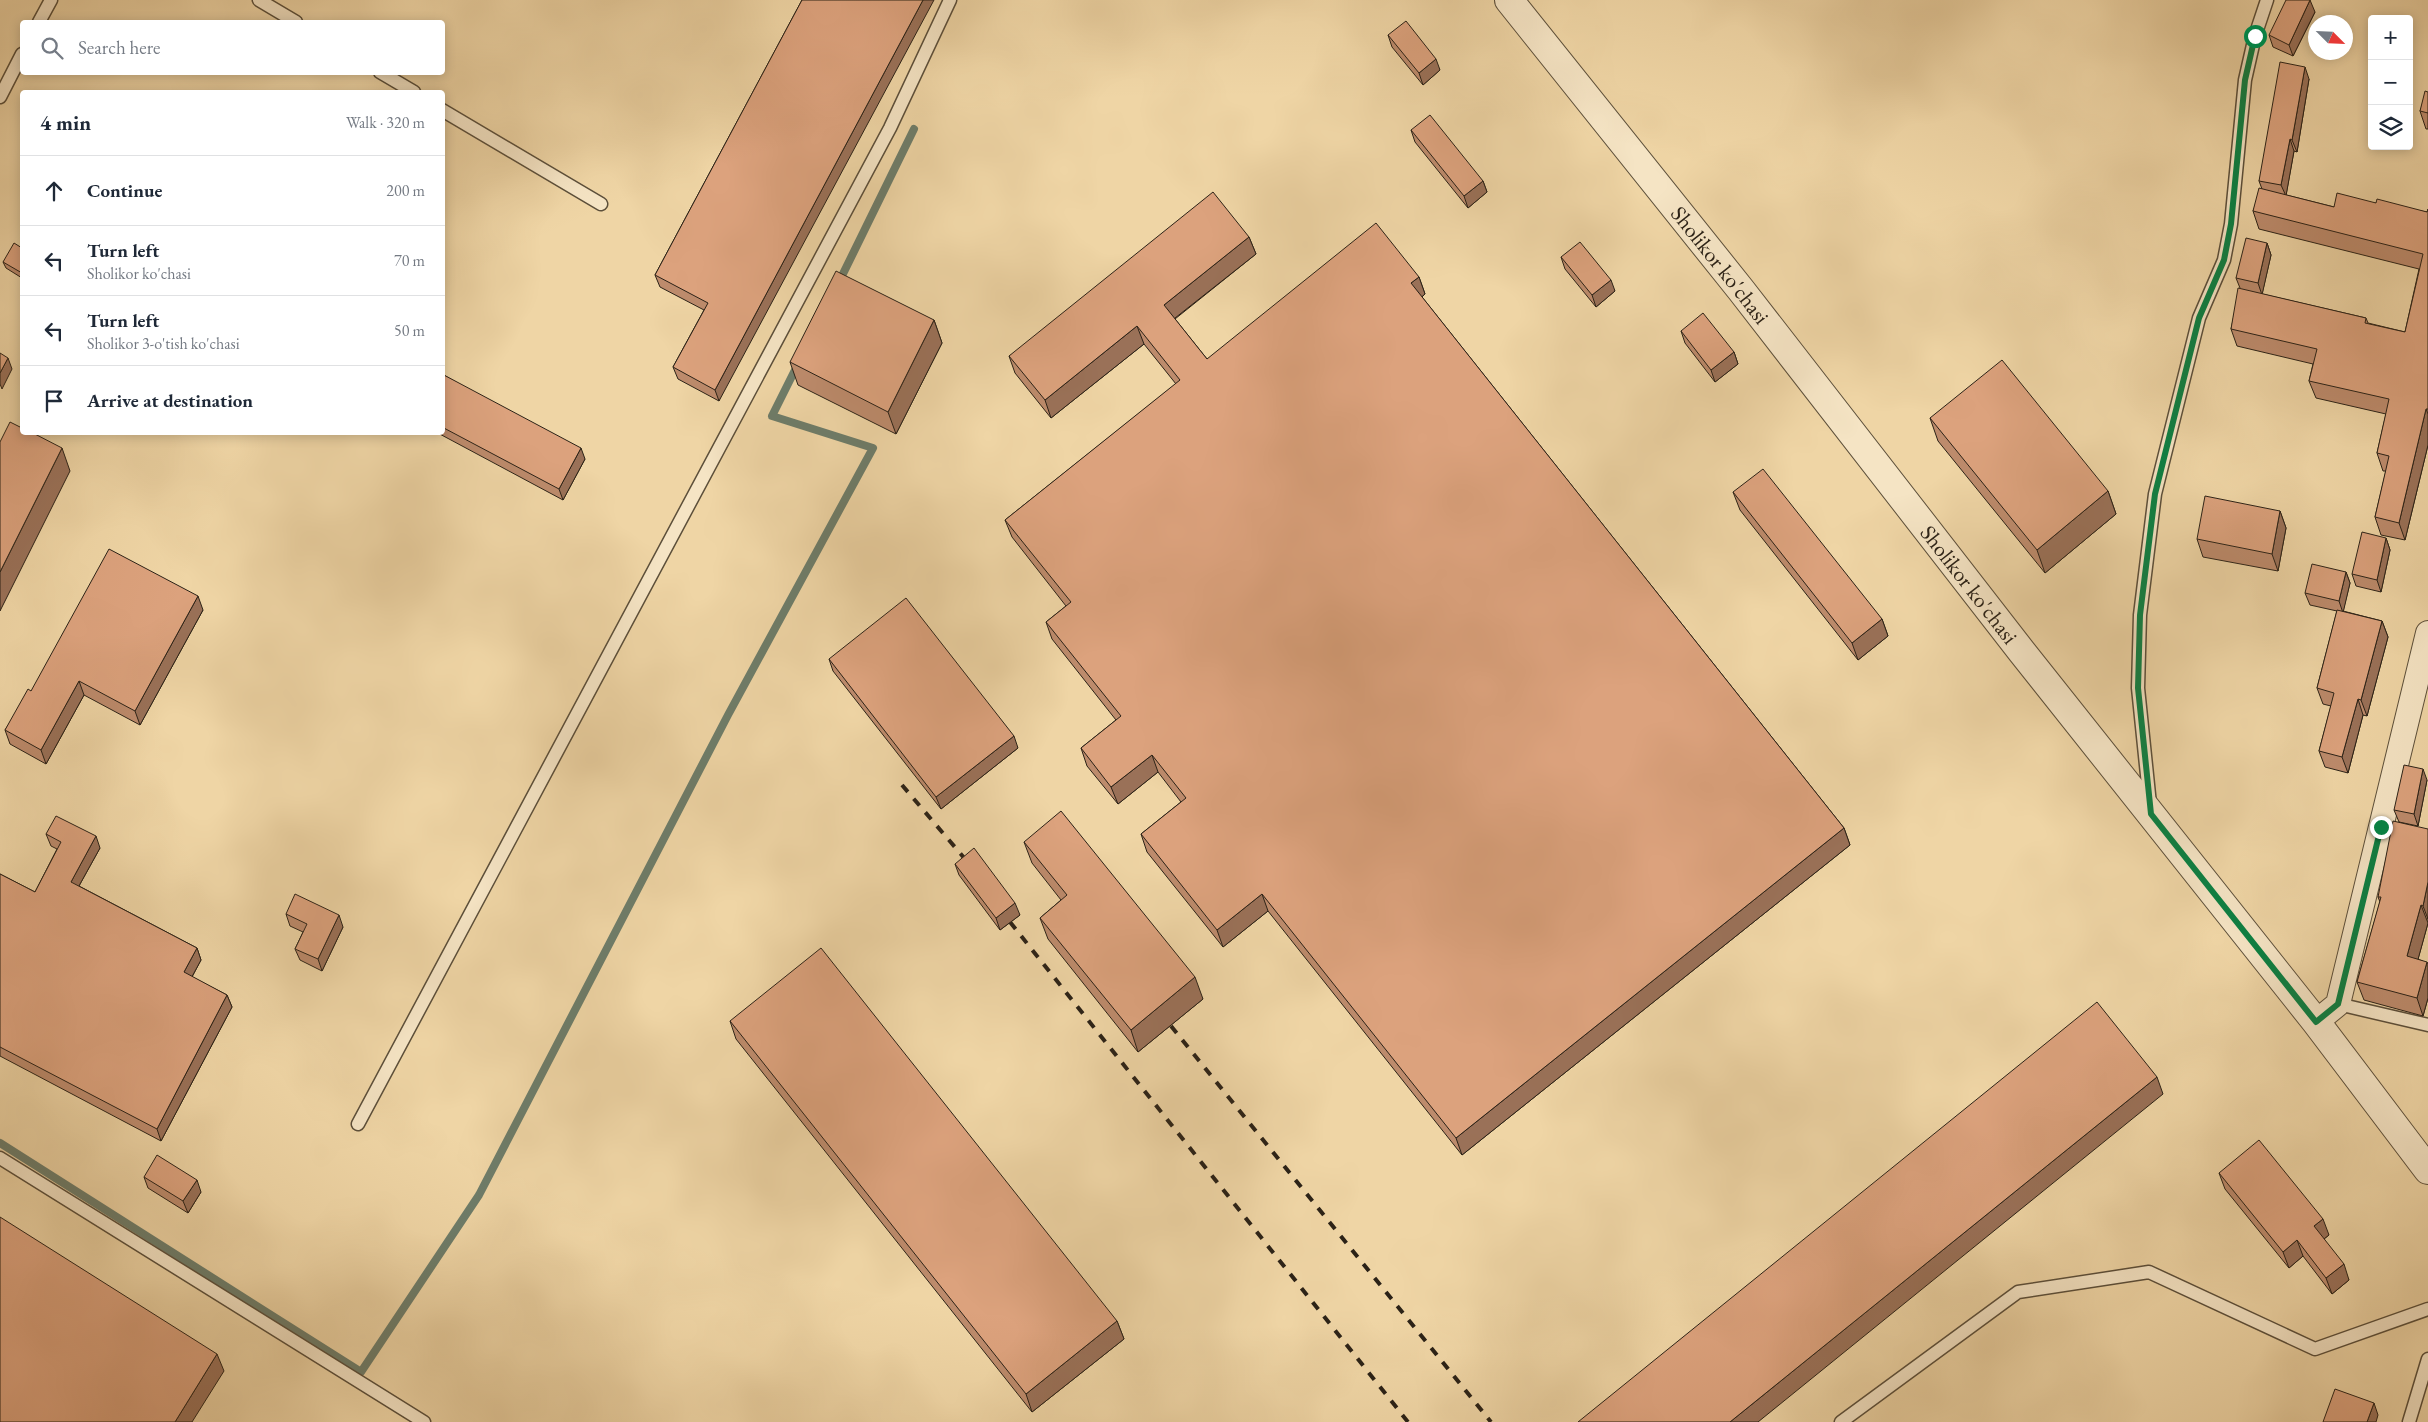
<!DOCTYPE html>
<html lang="en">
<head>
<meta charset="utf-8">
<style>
	body { margin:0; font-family:"EB Garamond",serif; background:#f2f2f3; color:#1f2937 }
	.controls { position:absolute; right:15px; top:15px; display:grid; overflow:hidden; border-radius:5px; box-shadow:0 2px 12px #0003 }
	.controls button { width:45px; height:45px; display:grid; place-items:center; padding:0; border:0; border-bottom:1px solid #e0e1e3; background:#fff; color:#1f2937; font:25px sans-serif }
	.compass { position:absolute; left:2308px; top:15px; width:45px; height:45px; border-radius:50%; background:#fff; box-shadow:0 2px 12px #0003; rotate:114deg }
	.stop { position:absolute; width:15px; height:15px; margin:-11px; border:4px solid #0b8043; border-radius:50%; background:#fff }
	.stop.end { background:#0b8043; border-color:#fff; box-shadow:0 1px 5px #0008 }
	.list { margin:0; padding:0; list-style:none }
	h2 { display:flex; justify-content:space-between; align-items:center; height:65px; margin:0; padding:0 20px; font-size:21px }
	h2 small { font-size:16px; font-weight:400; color:#747a83 }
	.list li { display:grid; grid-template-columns:32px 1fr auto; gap:15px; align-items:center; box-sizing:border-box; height:70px; padding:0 20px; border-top:1px solid #e0e1e3 }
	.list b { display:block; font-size:19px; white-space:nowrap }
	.list p { margin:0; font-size:16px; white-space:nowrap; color:#747a83 }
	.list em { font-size:16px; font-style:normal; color:#747a83 }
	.icon { flex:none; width:28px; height:28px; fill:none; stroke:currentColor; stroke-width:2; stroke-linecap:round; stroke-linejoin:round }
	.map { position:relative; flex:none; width:2428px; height:1422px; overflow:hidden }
	.search { position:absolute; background:#fff; box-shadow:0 2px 12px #0003; left:20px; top:20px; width:425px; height:55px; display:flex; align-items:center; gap:12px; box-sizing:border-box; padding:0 18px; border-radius:5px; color:#747a83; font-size:19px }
	.panel { position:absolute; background:#fff; box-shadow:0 2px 12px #0003; left:20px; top:90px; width:425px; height:345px; border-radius:5px }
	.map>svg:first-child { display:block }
</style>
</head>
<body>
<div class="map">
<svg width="2428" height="1422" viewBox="0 0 2428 1422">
	<rect width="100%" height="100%" fill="#efd5a5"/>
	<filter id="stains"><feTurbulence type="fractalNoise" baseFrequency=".004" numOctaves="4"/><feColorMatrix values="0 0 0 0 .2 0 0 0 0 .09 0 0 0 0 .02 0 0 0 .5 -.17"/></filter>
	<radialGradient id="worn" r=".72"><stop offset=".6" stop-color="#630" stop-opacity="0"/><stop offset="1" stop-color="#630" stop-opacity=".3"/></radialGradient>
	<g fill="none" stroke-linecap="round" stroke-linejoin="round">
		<g stroke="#6e7d6a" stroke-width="8">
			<polyline points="839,282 914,129"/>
			<polyline points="0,1143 361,1372 479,1195 728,715 873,448 772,416 798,364"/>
		</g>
		<g stroke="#5c4f3a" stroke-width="15">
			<g id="service">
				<polyline points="259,0 296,22"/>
				<polyline points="39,22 51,0"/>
				<polyline points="380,72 414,92"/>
				<polyline points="0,97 22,54"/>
				<polyline points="442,110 601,204"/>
				<polyline points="2150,804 2138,688 2140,615 2155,494 2199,318 2224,260 2231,224 2245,80 2255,36 2267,0"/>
				<polyline points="2338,1004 2428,1025"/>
				<polyline points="358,1124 890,128 950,0"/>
				<polyline points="0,1158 424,1422"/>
				<polyline points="1841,1422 2018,1292 2149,1272 2315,1349 2428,1309"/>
				<polyline points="2409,1422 2428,1359"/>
			</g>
		</g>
		<g stroke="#5c4f3a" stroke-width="26">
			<polyline id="minor" points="2316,1022 2338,1004 2428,633"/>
		</g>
		<g stroke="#5c4f3a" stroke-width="30">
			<g id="tertiary">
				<path id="s1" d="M1509,0L1741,290L2022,652L2316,1022L2428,1170"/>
			</g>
		</g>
		<use href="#service" stroke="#f5e4c4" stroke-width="12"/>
		<use href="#minor" stroke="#f5e4c4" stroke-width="24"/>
		<use href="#tertiary" stroke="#f5e4c4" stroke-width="28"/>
		<g stroke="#2b2217" stroke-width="4" stroke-dasharray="9 9" stroke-linecap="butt">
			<polyline points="902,785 971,866"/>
			<polyline points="1010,922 1408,1422"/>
			<polyline points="1171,1026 1491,1422"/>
		</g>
	</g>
	<g fill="#bd8b6c" stroke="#2b2217">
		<polygon points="802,0 719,401 678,379 673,367 704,310 660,287 655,275"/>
		<polygon points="2315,12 2293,56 2273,47 2269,35"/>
		<polygon points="1388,35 1440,70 1423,85 1392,47"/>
		<polygon points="2309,79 2297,152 2294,151 2286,195 2334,207 2376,203 2427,212 2428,209 2428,445 2405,540 2381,535 2375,517 2386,471 2383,471 2377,453 2386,414 2316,398 2309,381 2313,364 2237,346 2231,329 2240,288 2236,278 2267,243 2271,255 2262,294 2366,318 2368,323 2405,332 2419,269 2259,229 2253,211 2262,189 2259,181"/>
		<polygon points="2428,92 2428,129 2426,129 2420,111"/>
		<polygon points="1411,130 1483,181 1487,192 1468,208 1415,142"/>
		<polygon points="1249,237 1256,254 1175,319 1207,359 1419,277 1425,294 1422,297 1844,828 1850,845 1462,1155 1268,911 1223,947 1147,852 1141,834 1181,802 1158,772 1118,804 1087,766 1081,748 1116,720 1052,639 1046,622 1066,606 1012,537 1005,520 1176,384 1144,344 1051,418 1015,373 1009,356"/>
		<polygon points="22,248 22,278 6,268 3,262"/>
		<polygon points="1561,257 1615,291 1596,307 1565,269"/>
		<polygon points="934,320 942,343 896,434 798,385 790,362"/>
		<polygon points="1681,331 1734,352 1738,364 1715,382 1685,343"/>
		<polygon points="442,374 585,459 563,500 436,432 442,432"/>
		<polygon points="1930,418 2108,491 2116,514 2045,573 1938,441"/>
		<polygon points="1733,492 1882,619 1888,636 1858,660 1740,510"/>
		<polygon points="2280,511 2286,528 2278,571 2203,557 2197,539"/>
		<polygon points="2386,538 2390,550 2381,592 2356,586 2352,574"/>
		<polygon points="2346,572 2350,583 2343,611 2382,621 2388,637 2367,716 2363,715 2348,773 2325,767 2319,751 2331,706 2323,704 2317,688 2337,611 2310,605 2305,593"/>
		<polygon points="203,610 140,725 84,695 46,764 10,744 5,730 31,691"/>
		<polygon points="829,659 1018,748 941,809 833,671"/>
		<polygon points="2427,780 2418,826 2399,822 2394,810"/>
		<polygon points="2428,829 2428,923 2418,959 2428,964 2428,998 2423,1016 2364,1000 2357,982 2380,902 2378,897"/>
		<polygon points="46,834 100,848 79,886 197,948 201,960 192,977 227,995 232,1007 161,1141 0,1056 0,874 35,892 57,849 51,846"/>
		<polygon points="1024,842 1203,999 1138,1052 1048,939 1040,918 1061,900 1032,863"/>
		<polygon points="955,864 1020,915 1000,930 959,875"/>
		<polygon points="286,914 343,927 322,971 300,960 295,949 303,932 290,926"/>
		<polygon points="730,1021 1117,1321 1124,1339 1032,1412 736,1039"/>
		<polygon points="2219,1173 2329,1235 2324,1239 2349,1280 2332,1294 2303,1256 2289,1268 2225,1189"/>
		<polygon points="144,1177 201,1192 188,1213 148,1188"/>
	</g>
	<g fill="#9a7158" stroke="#2b2217">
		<polygon points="923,0 934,0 719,401 715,390"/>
		<polygon points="2310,0 2315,12 2293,56 2289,45"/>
		<polygon points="1436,59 1440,70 1423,85 1419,73"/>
		<polygon points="2305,67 2309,79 2297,152 2292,140"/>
		<polygon points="2290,139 2294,151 2286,196 2281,185"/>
		<polygon points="1483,181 1487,192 1468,208 1464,196"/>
		<polygon points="1249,237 1256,254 1170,322 1164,305"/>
		<polygon points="2267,243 2271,255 2262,295 2258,283"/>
		<polygon points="1419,277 1425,294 1417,301 1411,283"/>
		<polygon points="1611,280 1615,291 1596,307 1592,295"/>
		<polygon points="934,320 942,343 896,434 888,412"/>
		<polygon points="1137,326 1144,344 1051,418 1045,400"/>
		<polygon points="1734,352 1738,364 1715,382 1711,370"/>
		<polygon points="8,358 12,369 2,389 0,384 0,373"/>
		<polygon points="2426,409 2428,414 2428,445 2405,540 2399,523"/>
		<polygon points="62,448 70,471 0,611 0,572"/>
		<polygon points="581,448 585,459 563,500 559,489"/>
		<polygon points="2108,491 2116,514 2045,573 2037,550"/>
		<polygon points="2280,511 2286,528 2278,571 2272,554"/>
		<polygon points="2386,538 2390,550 2381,592 2377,580"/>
		<polygon points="2346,572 2350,583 2343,613 2339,601"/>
		<polygon points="198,596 203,610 140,725 135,711"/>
		<polygon points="1882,619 1888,636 1858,660 1852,643"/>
		<polygon points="2382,621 2388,637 2367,716 2361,700"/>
		<polygon points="79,681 84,695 46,764 41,750"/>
		<polygon points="2358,699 2363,715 2348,773 2342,757"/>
		<polygon points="1014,736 1018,748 941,809 936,797"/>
		<polygon points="1152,755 1158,772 1118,804 1111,787"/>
		<polygon points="2423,769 2427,780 2418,826 2414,814"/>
		<polygon points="1844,828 1850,845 1462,1155 1456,1138"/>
		<polygon points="96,836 100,848 75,893 71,882"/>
		<polygon points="2428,882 2428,919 2423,906"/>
		<polygon points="1262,894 1268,911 1223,947 1217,930"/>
		<polygon points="1015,903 1020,915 1000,930 996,918"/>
		<polygon points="2421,905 2428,923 2414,974 2407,956"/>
		<polygon points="339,915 343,927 322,971 318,959"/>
		<polygon points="197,948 201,960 188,984 184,972"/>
		<polygon points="2427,962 2428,964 2428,998 2423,1016 2417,998"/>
		<polygon points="1195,977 1203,999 1138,1052 1131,1030"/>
		<polygon points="227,995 232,1007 161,1141 157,1129"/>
		<polygon points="2157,1077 2163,1094 1758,1422 1730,1422"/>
		<polygon points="197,1180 201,1192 188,1213 183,1201"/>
		<polygon points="2323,1219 2329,1235 2320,1242 2314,1226"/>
		<polygon points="2297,1240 2303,1256 2289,1268 2283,1252"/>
		<polygon points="2344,1264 2349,1280 2332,1294 2326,1278"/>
		<polygon points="1117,1321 1124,1339 1032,1412 1026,1394"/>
		<polygon points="217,1354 224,1371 192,1422 175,1422"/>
		<polygon points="2374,1403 2378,1415 2376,1422 2367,1422"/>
	</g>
	<g fill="#dca27d" stroke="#2b2217">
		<polygon points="802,0 923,0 715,390 673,367 708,303 655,275"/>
		<polygon points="2286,0 2310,0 2289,45 2269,35"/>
		<polygon points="1406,21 1436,59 1419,73 1388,35"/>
		<polygon points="2280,62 2305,67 2292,140 2290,139 2281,185 2259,181"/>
		<polygon points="2425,91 2428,92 2428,113 2420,111"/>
		<polygon points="1430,115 1483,181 1464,196 1411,130"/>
		<polygon points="2259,188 2334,207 2337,193 2376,203 2377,199 2427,212 2428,209 2428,409 2426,409 2399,523 2375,517 2389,456 2377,453 2389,399 2309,381 2317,349 2231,329 2238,288 2366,318 2365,323 2405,332 2423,254 2253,211"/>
		<polygon points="1213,192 1249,237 1164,305 1207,359 1376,223 1419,277 1411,283 1844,828 1456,1138 1262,894 1217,930 1141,834 1186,798 1152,755 1111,787 1081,748 1121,716 1046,622 1071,602 1005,520 1180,380 1137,326 1045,400 1009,356"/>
		<polygon points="2246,238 2267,243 2258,283 2236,278"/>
		<polygon points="1580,242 1611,280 1592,295 1561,257"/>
		<polygon points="14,243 22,248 22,273 3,262"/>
		<polygon points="836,271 934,320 888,412 790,362"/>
		<polygon points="1703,313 1734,352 1711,370 1681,331"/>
		<polygon points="0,353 8,358 0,373"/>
		<polygon points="2002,360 2108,491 2037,550 1930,418"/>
		<polygon points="442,374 581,448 559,489 442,427"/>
		<polygon points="10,422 22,428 22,432 31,432 62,448 0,572 0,442"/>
		<polygon points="1763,469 1882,619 1852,643 1733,492"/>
		<polygon points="2205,496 2280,511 2272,554 2197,539"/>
		<polygon points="2362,532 2386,538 2377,580 2352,574"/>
		<polygon points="109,549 198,596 135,711 79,681 41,750 5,730 28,689 31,691"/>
		<polygon points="2312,564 2346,572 2339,601 2305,593"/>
		<polygon points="906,598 1014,736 936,797 829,659"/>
		<polygon points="2337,610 2382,621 2361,700 2358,699 2342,757 2319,751 2334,693 2317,688"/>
		<polygon points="2404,765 2423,769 2414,814 2394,810"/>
		<polygon points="1061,811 1195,977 1131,1030 1040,918 1067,895 1024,842"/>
		<polygon points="56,816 96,836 71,882 197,948 184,972 227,995 157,1129 0,1047 0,874 35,892 61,842 46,834"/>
		<polygon points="2393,821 2428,829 2428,882 2423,906 2421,905 2407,956 2427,962 2417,998 2357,982 2381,897 2378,897"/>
		<polygon points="974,848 1015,903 996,918 955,864"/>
		<polygon points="295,894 339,915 318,959 295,949 307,924 286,914"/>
		<polygon points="821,948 1117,1321 1026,1394 730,1021"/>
		<polygon points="2097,1002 2157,1077 1730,1422 1578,1422"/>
		<polygon points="2259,1140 2323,1219 2314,1226 2344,1264 2326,1278 2297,1240 2283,1252 2219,1173"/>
		<polygon points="157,1155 197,1180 183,1201 144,1177"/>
		<polygon points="0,1217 217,1354 175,1422 0,1422"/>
		<polygon points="2335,1389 2374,1403 2367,1422 2323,1422"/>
	</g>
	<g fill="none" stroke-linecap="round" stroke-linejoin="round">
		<polyline stroke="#0b8043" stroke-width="6" points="2255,36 2245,80 2231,224 2224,260 2199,318 2155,494 2140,615 2138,688 2151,814 2316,1022 2338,1004 2381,827"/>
	</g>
	<g text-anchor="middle" stroke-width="4" stroke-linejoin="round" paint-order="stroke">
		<g font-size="22" fill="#2b2217" stroke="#f5e4c4">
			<text dy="8" stroke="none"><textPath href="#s1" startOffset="339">Sholikor ko'chasi</textPath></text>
			<text dy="8" stroke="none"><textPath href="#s1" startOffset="744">Sholikor ko'chasi</textPath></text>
		</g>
	</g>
	<rect width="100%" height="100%" filter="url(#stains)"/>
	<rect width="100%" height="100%" fill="url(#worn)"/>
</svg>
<div class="controls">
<button>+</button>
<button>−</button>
<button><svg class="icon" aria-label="layers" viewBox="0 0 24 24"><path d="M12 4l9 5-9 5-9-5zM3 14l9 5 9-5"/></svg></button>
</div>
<svg class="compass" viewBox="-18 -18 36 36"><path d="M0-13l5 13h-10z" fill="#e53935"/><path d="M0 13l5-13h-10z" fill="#747a83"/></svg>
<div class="stop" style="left:2255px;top:36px"></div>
<div class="stop end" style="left:2381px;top:827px"></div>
<div class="search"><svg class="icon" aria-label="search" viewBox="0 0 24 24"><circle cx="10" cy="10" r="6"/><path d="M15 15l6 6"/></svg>Search here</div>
<section class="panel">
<h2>4 min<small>Walk · 320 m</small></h2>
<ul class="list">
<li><svg class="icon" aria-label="ahead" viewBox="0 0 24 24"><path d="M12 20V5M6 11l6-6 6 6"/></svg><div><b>Continue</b></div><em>200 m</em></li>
<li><svg class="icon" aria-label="left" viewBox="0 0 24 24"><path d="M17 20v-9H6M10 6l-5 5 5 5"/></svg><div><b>Turn left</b><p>Sholikor ko'chasi</p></div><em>70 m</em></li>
<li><svg class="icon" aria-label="left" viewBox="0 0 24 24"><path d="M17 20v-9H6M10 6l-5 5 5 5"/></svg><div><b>Turn left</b><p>Sholikor 3-o'tish ko'chasi</p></div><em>50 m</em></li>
<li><svg class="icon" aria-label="arrive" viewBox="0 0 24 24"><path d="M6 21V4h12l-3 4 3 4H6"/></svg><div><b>Arrive at destination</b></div></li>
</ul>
</section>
</div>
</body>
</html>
